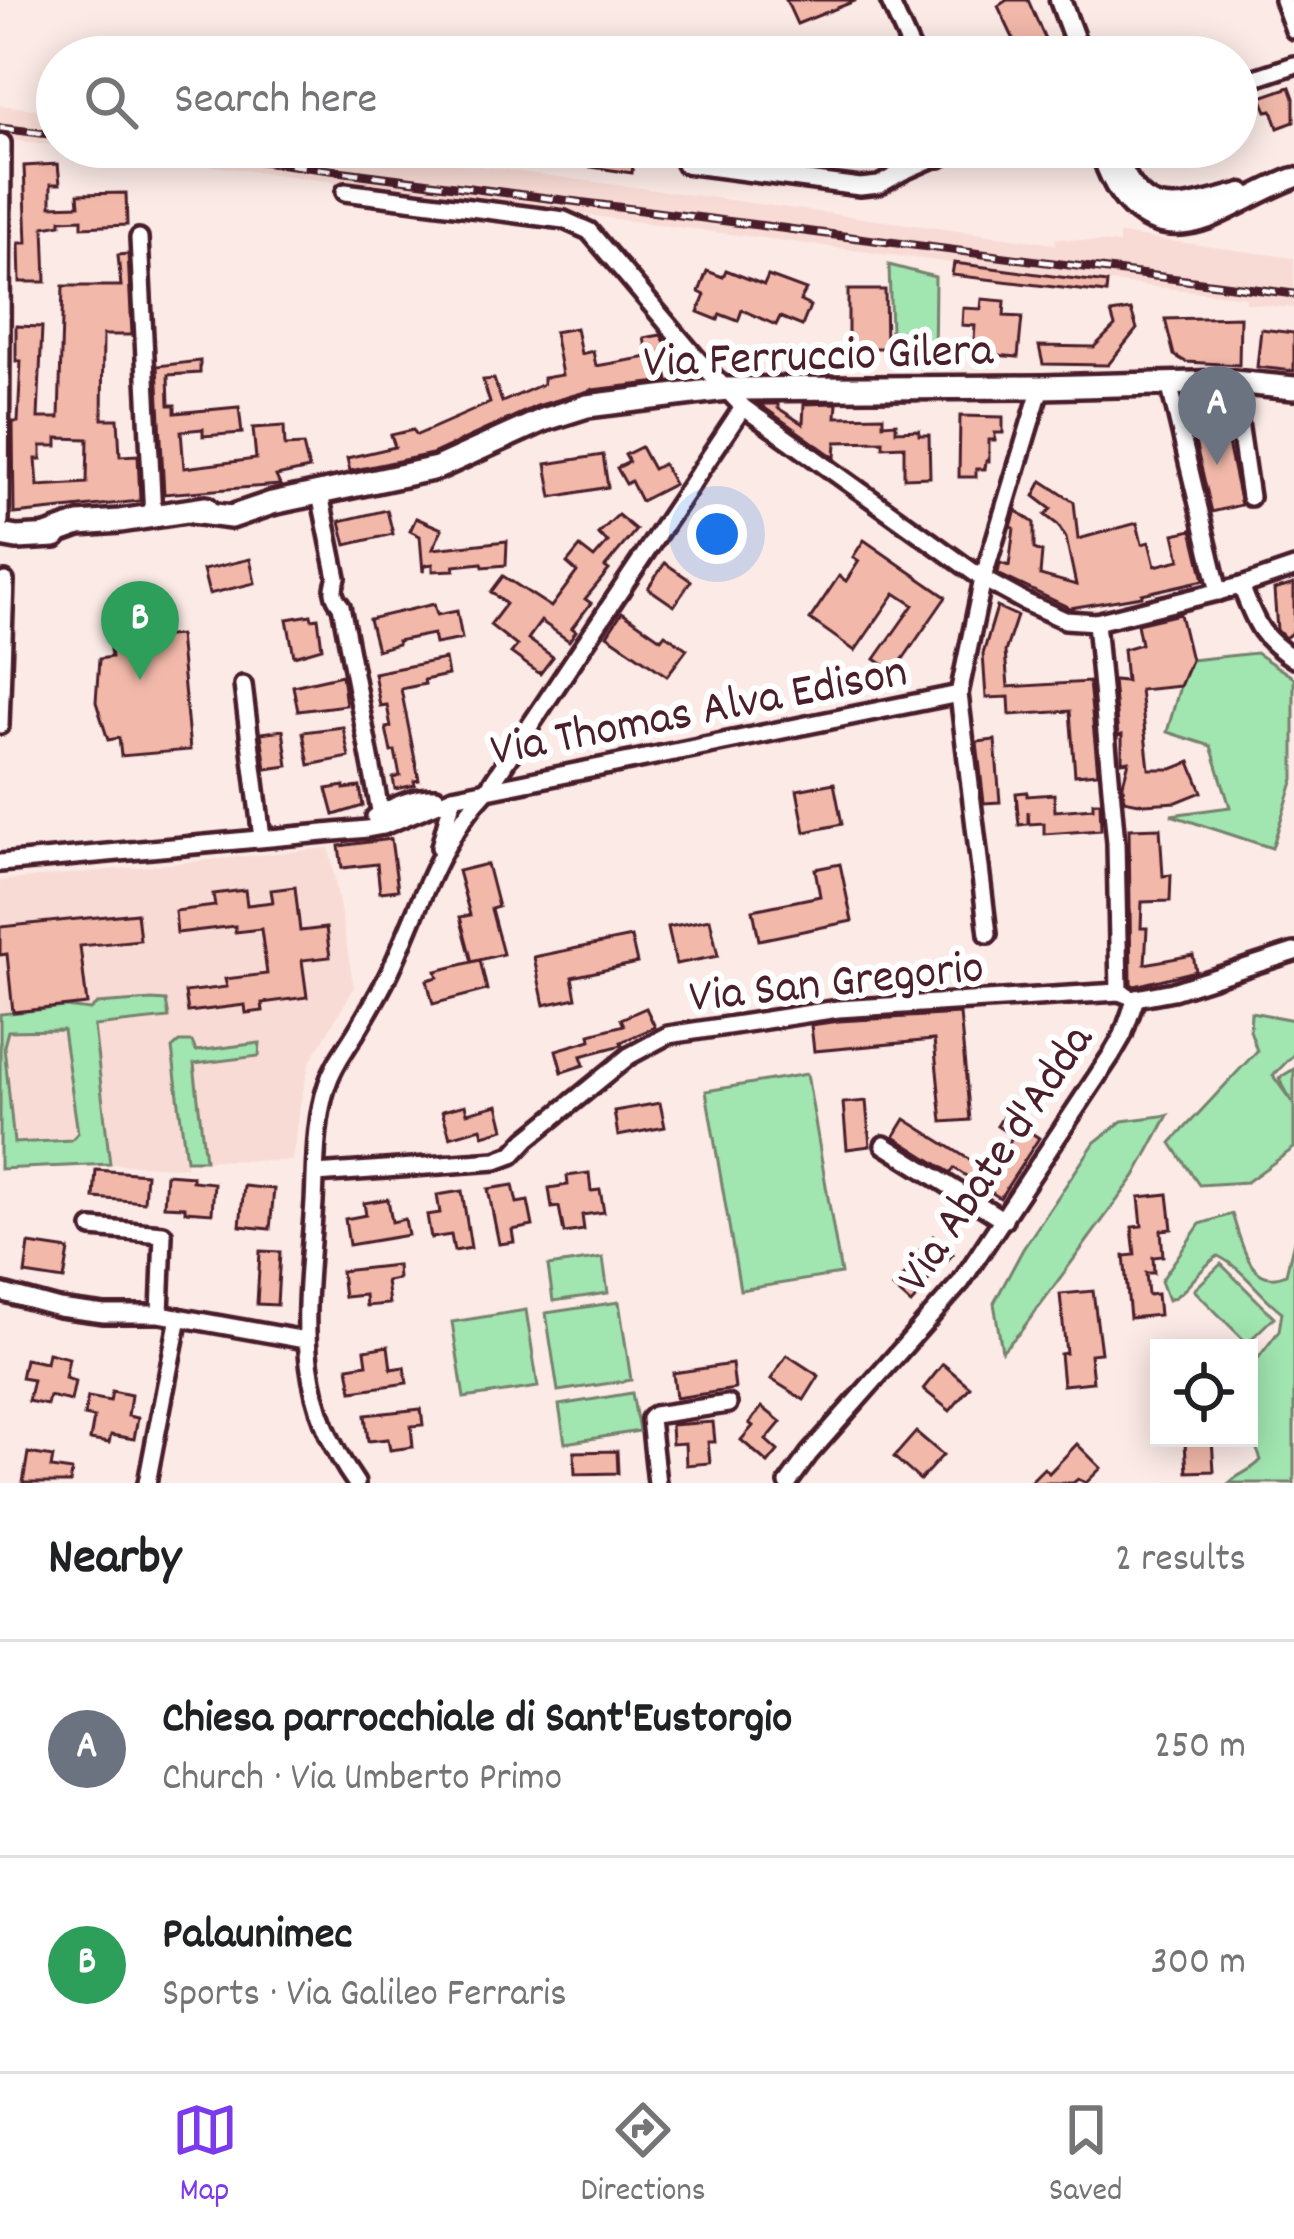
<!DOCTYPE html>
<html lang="en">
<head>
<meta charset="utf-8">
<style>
	body { margin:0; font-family:Dekko,sans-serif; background:#f6f6f6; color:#202124 }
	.controls { position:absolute; right:36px; bottom:36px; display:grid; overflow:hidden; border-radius:0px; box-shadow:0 6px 30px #0003 }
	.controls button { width:108px; height:108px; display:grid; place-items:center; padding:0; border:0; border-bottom:3px solid #e0e0e0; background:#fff; color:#202124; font:60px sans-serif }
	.you { position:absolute; left:717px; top:534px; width:42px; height:42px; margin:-30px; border:9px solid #fff; border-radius:50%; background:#1a73e8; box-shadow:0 0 0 18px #1a73e833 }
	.badge { display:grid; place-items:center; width:78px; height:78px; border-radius:50%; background:#7c3aed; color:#fff; font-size:39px; font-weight:700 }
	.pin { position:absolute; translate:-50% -99px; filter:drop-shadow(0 3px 6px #0008) }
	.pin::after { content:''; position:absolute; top:63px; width:42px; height:36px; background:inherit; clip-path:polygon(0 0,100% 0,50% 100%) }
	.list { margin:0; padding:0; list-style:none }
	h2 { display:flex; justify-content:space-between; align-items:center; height:156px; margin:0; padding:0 48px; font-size:51px }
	h2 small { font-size:39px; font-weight:400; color:#757577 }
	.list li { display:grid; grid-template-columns:78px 1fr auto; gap:36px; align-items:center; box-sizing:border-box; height:216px; padding:0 48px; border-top:3px solid #e0e0e0 }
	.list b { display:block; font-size:45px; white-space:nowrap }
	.list p { margin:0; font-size:39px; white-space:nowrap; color:#757577 }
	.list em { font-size:39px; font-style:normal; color:#757577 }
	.icon { flex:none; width:66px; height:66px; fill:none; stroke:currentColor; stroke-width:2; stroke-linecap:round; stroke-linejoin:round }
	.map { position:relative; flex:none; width:1294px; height:1483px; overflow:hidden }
	.search { position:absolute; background:#fff; box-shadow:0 6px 30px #0003; left:36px; right:36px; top:36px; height:132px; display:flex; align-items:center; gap:30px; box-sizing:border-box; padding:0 42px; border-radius:66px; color:#757577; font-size:45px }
	.sheet { height:588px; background:#fff }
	nav { display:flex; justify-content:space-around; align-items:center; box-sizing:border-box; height:168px; border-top:3px solid #e0e0e0; background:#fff; font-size:33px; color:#757577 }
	nav a { display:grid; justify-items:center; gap:6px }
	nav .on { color:#7c3aed }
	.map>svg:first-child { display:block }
</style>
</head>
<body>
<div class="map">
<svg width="1294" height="1483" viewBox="0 0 1294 1483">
	<rect width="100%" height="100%" fill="#fbeae6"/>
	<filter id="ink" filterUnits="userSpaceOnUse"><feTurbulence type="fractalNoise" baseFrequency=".00833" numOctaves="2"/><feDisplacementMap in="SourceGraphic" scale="24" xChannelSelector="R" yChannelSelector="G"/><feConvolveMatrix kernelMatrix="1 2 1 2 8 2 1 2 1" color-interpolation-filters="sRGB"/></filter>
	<g filter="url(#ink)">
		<g fill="#f8dbd4">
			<polygon points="0,105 57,112 57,146 0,138"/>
			<polygon points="68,147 335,147 1055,244 1056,238 1119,244 1119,234 1294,258 1294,308 1246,303 1245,297 1013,271"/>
			<polygon points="329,848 354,988 310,1062 301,1098 292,1161 187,1160 186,1167 110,1164 0,1169 0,881"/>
		</g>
		<g fill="#a1e5b0" stroke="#76826e" stroke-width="3" fill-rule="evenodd">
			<polygon points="889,265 935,277 934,367 892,367"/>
			<polygon points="1256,653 1294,678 1294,779 1272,848 1171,815 1230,807 1211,746 1167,732 1180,686 1191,660"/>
			<path d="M152,1000L166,1001L169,1018L94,1026L110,1164L0,1169V1014L65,1007L90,1010L97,1004ZM63,1030L78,1133L71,1140L14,1143L4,1046L8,1031Z"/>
			<polygon points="1251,1012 1294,1020 1294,1054 1273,1076 1292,1102 1279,1078 1294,1069 1294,1148 1247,1182 1199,1185 1171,1143 1257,1051 1250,1030"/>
			<polygon points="179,1042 192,1042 196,1051 260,1043 259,1056 194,1064 205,1160 186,1160 172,1048"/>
			<polygon points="807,1074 841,1274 740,1290 706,1091"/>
			<polygon points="1168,1115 1135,1176 1021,1331 1002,1351 994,1303 1023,1249 1095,1142 1122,1121"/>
			<path d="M1232,1214C1241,1239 1249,1291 1286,1274L1294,1241V1483H1229C1239,1473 1252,1471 1261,1460L1254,1442L1249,1417V1370L1279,1331L1282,1312C1260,1296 1243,1268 1218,1256C1198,1269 1186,1295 1168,1300L1161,1281L1200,1224Z"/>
			<polygon points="603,1258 608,1293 553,1301 548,1266"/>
			<polygon points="1221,1264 1274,1317 1247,1343 1194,1290"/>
			<polygon points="619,1302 631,1380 558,1391 546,1313"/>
			<polygon points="526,1310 538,1387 464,1398 452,1322"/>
			<polygon points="632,1393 639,1431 565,1443 559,1405"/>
		</g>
		<g fill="#f2b9aa" stroke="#4a1f2b" stroke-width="3" fill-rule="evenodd">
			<polygon points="786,0 855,0 855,1 797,24"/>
			<polygon points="1007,0 1028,0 1053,57 1022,57 998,6"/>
			<polygon points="1290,87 1294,98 1294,122 1278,128 1272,110 1267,111 1261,97"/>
			<polygon points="540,147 635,147 632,173 538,159"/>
			<polygon points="58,164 60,184 51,184 51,206 79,205 78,194 126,193 127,225 82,227 82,219 61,220 61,224 44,227 46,282 20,282 19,243 27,243 24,166"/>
			<path d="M128,254L132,335H103L102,419H118L120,456L138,455L140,501L14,514L13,422H18L21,361H16V326L42,327L38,418H59L63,286H121L118,255ZM57,438L88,439L87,483L38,486L36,459H41V446H57Z"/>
			<polygon points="954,263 1107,283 1106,293 952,275"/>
			<polygon points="726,270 764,285 768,276 806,290 800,301 810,306 802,326 780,317 776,325 742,310 738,321 720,314 718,320 698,312 705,295 699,292 707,271 723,277"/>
			<polygon points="848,290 885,290 886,348 848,348"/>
			<polygon points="982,299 1005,301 1004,316 1022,317 1018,357 973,353 975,326 962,325 963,308 981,309"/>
			<polygon points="1131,310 1137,329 1108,365 1043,364 1039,346 1094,347 1115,326 1111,313"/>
			<polygon points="1240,317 1239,365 1186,362 1174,355 1165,319"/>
			<polygon points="576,328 581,354 593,351 596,366 648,357 644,338 661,335 669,349 662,351 668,381 592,390 591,388 592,390 537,406 432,454 350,471 347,458 395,447 391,435 413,430 417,435 490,403 483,380 494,379 502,402 543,384 543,378 562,375 554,332"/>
			<polygon points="1261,329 1294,333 1294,371 1257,367"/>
			<polygon points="200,361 200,373 168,375 169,405 175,405 175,413 239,407 242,433 203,436 203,429 181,431 184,468 256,459 253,428 284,426 285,446 303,445 309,469 276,476 280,485 164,494 157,366"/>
			<polygon points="1219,401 1241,505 1212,512 1187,409"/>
			<polygon points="837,403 836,417 883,416 883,424 896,423 896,431 919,430 919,435 929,435 930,477 904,478 904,446 883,447 883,441 836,442 835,458 759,404 778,404 778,408 803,424 804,404"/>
			<polygon points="960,416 1003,417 1003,433 995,433 995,440 989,440 989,461 986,461 985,469 976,469 976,477 959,477"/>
			<polygon points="641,447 653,469 663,464 674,484 641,501 631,481 626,484 617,468 629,462 625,455"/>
			<polygon points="603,455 608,487 552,497 546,464"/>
			<polygon points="1042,481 1074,502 1078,539 1137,523 1142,544 1149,542 1155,566 1180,560 1174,534 1192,530 1204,580 1142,594 1142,596 1070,608 998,574 1000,563 1009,566 1014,528 1011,527 1016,510 1034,523 1034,549 1042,552 1040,575 1076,585 1066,538 1058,525 1045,515 1051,509 1034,496"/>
			<polygon points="387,510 393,534 346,545 340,521"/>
			<polygon points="618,515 636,530 605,567 609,570 585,599 591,603 572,628 576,631 569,641 541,621 528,639 553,657 540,674 511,653 517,646 490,625 506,604 491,592 503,576 551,607 577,572 567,563 580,547 594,558 608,542 598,534"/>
			<polygon points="416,518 442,529 433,549 507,541 506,565 483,567 482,563 454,566 454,570 433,571 433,564 426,565 423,572 420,536 410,531"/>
			<polygon points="864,540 946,597 894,672 875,659 913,605 895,593 855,651 810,619 839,576 846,581 859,561 853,557"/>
			<polygon points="250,559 255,583 209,594 203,570"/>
			<polygon points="665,563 691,581 674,606 648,588"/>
			<polygon points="1294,584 1294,631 1285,638 1277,630 1274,590"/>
			<polygon points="434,604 437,615 457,611 462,639 435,644 433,634 397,641 398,644 377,650 369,619"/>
			<polygon points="997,607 1017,616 1005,652 1008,687 1089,682 1098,773 1075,775 1070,711 1010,715 1009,697 986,698 983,654"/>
			<polygon points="622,612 661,639 665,634 687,649 667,676 607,635"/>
			<polygon points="1180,614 1191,660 1180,686 1140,690 1149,769 1172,769 1190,762 1202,792 1177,802 1144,804 1124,800 1123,784 1129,761 1122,762 1122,735 1118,736 1113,680 1126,681 1123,649 1141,644 1137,624"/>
			<polygon points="311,615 312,619 318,618 322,648 294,656 287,619"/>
			<polygon points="179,635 190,750 121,756 119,738 108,740 96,702 99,659 111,657 109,641"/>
			<polygon points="445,659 448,675 424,680 425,684 401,689 419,780 414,781 415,785 395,789 393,778 400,776 395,751 391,752 386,728 391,727 387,705 380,706 374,673"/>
			<polygon points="342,675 346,705 298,711 293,686"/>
			<polygon points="343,727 349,757 309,765 303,732"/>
			<polygon points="283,730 288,766 266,769 261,733"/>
			<polygon points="995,740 1000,802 984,803 977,742"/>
			<polygon points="834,783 842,824 805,832 797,790"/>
			<polygon points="344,786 344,789 360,787 363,806 334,815 327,789"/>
			<polygon points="1027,792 1027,796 1054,794 1055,811 1093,808 1093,802 1100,802 1101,830 1044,834 1044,823 1029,824 1028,811 1028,824 1019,825 1016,793"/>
			<polygon points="1160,828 1163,876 1171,875 1170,901 1142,902 1141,928 1147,928 1145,964 1193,955 1196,971 1135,986 1131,984 1129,829"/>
			<polygon points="391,839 398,890 380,892 377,864 342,868 339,846"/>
			<polygon points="487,864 498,907 491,909 503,954 472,962 460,917 470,915 458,871"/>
			<polygon points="840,864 852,921 759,940 753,910 820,896 815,869"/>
			<polygon points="295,887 300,931 326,928 330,957 302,960 307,997 262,1003 263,1011 246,1013 245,1005 188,1012 185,992 227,987 225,979 267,974 261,929 235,932 235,926 177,933 175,911 215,906 213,894 245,890 247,905 273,902 271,890"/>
			<polygon points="137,913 140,940 80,946 87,1004 13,1012 7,954 0,955 0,927"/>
			<polygon points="710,919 718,956 676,964 668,927"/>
			<polygon points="631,937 637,963 572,977 576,998 544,1005 534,957"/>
			<polygon points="480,960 487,990 433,1004 427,980 438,977 436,971"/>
			<polygon points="646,1008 655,1027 621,1042 622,1045 581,1056 584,1065 562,1072 556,1050 591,1040 590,1034 624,1025 621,1019"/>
			<polygon points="960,1014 970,1120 942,1122 934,1040 814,1051 811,1025 839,1021"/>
			<polygon points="866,1101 870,1146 847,1149 843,1103"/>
			<polygon points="660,1103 665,1127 618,1136 614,1111"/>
			<polygon points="465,1105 467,1113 498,1105 504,1129 483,1135 481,1128 450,1137 442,1111"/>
			<polygon points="1004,1115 1039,1138 1000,1198 954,1168 951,1173 894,1137 905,1119 989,1172 1013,1136 997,1126"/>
			<polygon points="96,1170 146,1174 144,1202 94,1198"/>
			<polygon points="589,1173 591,1191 600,1190 604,1212 582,1215 584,1230 564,1233 559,1207 552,1208 549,1188 568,1185 567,1176"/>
			<polygon points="166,1174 192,1176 192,1181 214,1183 212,1213 185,1211 185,1207 164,1206"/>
			<polygon points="513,1185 517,1203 528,1201 533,1226 512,1230 514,1242 499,1244 488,1189"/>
			<polygon points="244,1186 274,1189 270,1229 240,1226"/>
			<polygon points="462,1191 471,1248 454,1251 451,1235 431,1238 427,1215 440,1213 437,1195"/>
			<polygon points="1168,1194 1172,1229 1161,1230 1163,1256 1153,1257 1154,1273 1146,1273 1148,1295 1157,1294 1159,1315 1130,1318 1124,1256 1135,1255 1132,1227 1142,1226 1139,1197"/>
			<polygon points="388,1199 392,1222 405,1219 408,1235 349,1245 345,1219 366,1215 364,1203"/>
			<polygon points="933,1236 953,1254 925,1284 927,1286 911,1304 893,1288 920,1258 916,1254"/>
			<polygon points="29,1244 69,1250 64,1280 25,1274"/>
			<polygon points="260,1251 280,1252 277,1305 257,1304"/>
			<polygon points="397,1265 398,1279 386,1281 389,1304 366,1306 365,1295 344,1297 341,1271"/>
			<polygon points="1093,1291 1101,1353 1090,1354 1093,1382 1063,1385 1060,1354 1066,1353 1060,1294"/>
			<polygon points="388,1346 391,1369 404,1367 407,1383 352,1391 348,1367 367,1364 365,1350"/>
			<polygon points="48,1353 69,1358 65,1378 75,1381 71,1401 49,1396 47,1405 28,1401 33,1380 21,1378 25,1359 46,1363"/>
			<polygon points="787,1355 819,1376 804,1400 771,1379"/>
			<polygon points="732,1364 735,1389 676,1398 673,1373"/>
			<polygon points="943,1364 970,1387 950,1411 923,1389"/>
			<polygon points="112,1391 131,1395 128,1416 138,1418 134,1439 111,1435 109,1443 90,1440 94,1418 84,1416 88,1397 110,1401"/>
			<polygon points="762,1407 781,1422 766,1440 778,1451 768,1463 741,1440 753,1426 749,1423"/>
			<polygon points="421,1409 423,1425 411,1426 413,1447 390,1450 388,1439 368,1441 365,1415"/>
			<polygon points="713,1422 715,1442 708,1442 710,1463 686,1465 685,1443 672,1444 671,1425"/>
			<polygon points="916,1432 943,1455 920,1480 894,1457"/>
			<polygon points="1193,1438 1212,1438 1214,1471 1187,1472 1185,1443 1194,1442"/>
			<polygon points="1077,1444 1101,1468 1086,1483 1078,1479 1073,1483 1029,1483 1044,1468 1049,1473"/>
			<polygon points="617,1451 618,1473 575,1474 574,1452"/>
			<polygon points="28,1453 53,1457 51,1468 72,1471 70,1483 23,1483"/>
		</g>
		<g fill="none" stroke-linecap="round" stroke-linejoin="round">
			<g stroke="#4a1f2b" stroke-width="24">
				<g id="minor">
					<polyline points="889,0 915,57"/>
					<polyline points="1283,0 1294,30"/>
					<polyline points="1237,84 1294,65"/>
					<polyline points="918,147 902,172 934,158"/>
					<polyline points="926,154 939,158 950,153 954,147"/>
					<polyline points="685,164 860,187 879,185 902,172"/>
					<polyline points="345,192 564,220 589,231 699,361 743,407 983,579 1025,602 1065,620 1096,622 1241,586 1294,568"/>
					<polyline points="139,238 153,517"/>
					<polyline points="1233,382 1250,497"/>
					<polyline points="1169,383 1219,592"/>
					<path d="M320,494L337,578C332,590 333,596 341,606L383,826"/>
					<polyline points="0,521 2,143"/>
					<path d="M1241,586C1256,623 1259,636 1294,659"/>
					<polyline points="1096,622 1116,843 1119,992 1127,995"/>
					<polyline points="243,685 262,838"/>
					<polyline points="0,725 5,581"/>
					<path d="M375,817C394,805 414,796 436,797"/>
					<polyline points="440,847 453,797"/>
					<polyline points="0,863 367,829 383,826 453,797 959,694"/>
					<polyline points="988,934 959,694 983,579 1041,387"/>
					<polyline points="1136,998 1173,991 1294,952"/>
					<polyline points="884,1145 1004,1220"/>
					<polyline points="316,1174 496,1161 512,1155 527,1139 629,1056 668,1035 838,1009 1119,992"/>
					<polyline points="92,1228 163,1234 160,1314"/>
					<polyline points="0,1292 59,1308 104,1314 160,1314 305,1340"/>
					<polyline points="147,1483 179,1317"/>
					<path d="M356,1483C290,1390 307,1308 314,1202C316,1164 315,1121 327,1085C334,1063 347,1048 358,1029C370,1009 383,987 393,965C421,903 439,840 487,790L743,407"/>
					<polyline points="657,1483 650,1419 654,1415 728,1404"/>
					<polyline points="788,1483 809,1454 961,1282 1112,1054 1123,1035 1136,998"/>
				</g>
			</g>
			<g stroke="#4a1f2b" stroke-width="27">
				<g id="tertiary">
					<polyline points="1060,0 1081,57"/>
					<path d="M1100,147C1114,200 1148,241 1209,218C1238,206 1264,189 1294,178"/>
					<path d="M1113,147C1142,228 1175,210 1242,193"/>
				</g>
			</g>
			<g stroke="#4a1f2b" stroke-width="30">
				<g id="secondary">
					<polyline points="192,512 231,517 272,503 437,468 543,420 587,406 726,389 1041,387 1233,382 1294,388"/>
					<polyline points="0,535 17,538 55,536"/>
					<polyline points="46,536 79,524 120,521 206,508"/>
				</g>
			</g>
			<use href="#minor" stroke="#fff" stroke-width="15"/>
			<use href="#tertiary" stroke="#fff" stroke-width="18"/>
			<use href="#secondary" stroke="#fff" stroke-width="21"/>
			<g stroke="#4a1f2b" stroke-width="9">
				<g id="rail">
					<polyline points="0,128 57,135"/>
					<polyline points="151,147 1294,294"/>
				</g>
			</g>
			<use href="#rail" stroke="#fff" stroke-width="4.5" stroke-dasharray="14" stroke-linecap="butt"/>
		</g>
	</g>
	<g text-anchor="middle" stroke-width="12" stroke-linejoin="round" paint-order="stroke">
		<g font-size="48" fill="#4a1f2b" stroke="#fff">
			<text transform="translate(818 352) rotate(-2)" y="17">Via Ferruccio Gilera</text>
			<text transform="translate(698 707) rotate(-11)" y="17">Via Thomas Alva Edison</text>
			<text transform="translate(836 978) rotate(-6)" y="17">Via San Gregorio</text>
			<text transform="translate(992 1156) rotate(-56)" y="17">Via Abate d'Adda</text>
		</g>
	</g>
</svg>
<div class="controls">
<button><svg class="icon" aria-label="locate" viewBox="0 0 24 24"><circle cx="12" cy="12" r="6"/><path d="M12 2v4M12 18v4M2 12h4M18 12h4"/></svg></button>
</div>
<div class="you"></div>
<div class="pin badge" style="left:1217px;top:465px;background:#6b7280">A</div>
<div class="pin badge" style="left:140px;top:680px;background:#2e9e5b">B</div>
<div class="search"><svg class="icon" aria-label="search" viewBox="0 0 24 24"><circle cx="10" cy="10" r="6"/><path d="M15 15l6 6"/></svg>Search here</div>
</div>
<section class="sheet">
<h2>Nearby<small>2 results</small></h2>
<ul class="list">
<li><span class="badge" style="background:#6b7280">A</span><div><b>Chiesa parrocchiale di Sant'Eustorgio</b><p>Church · Via Umberto Primo</p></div><em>250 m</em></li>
<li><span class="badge" style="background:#2e9e5b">B</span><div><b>Palaunimec</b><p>Sports · Via Galileo Ferraris</p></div><em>300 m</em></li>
</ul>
</section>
<nav>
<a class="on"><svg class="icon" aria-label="map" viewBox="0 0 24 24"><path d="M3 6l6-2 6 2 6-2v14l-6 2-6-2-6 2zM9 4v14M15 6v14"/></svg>Map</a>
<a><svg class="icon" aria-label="directions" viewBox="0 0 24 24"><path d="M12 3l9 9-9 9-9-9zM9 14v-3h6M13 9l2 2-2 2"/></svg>Directions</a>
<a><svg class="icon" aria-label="saved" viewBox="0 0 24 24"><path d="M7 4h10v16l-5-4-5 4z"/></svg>Saved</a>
</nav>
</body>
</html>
